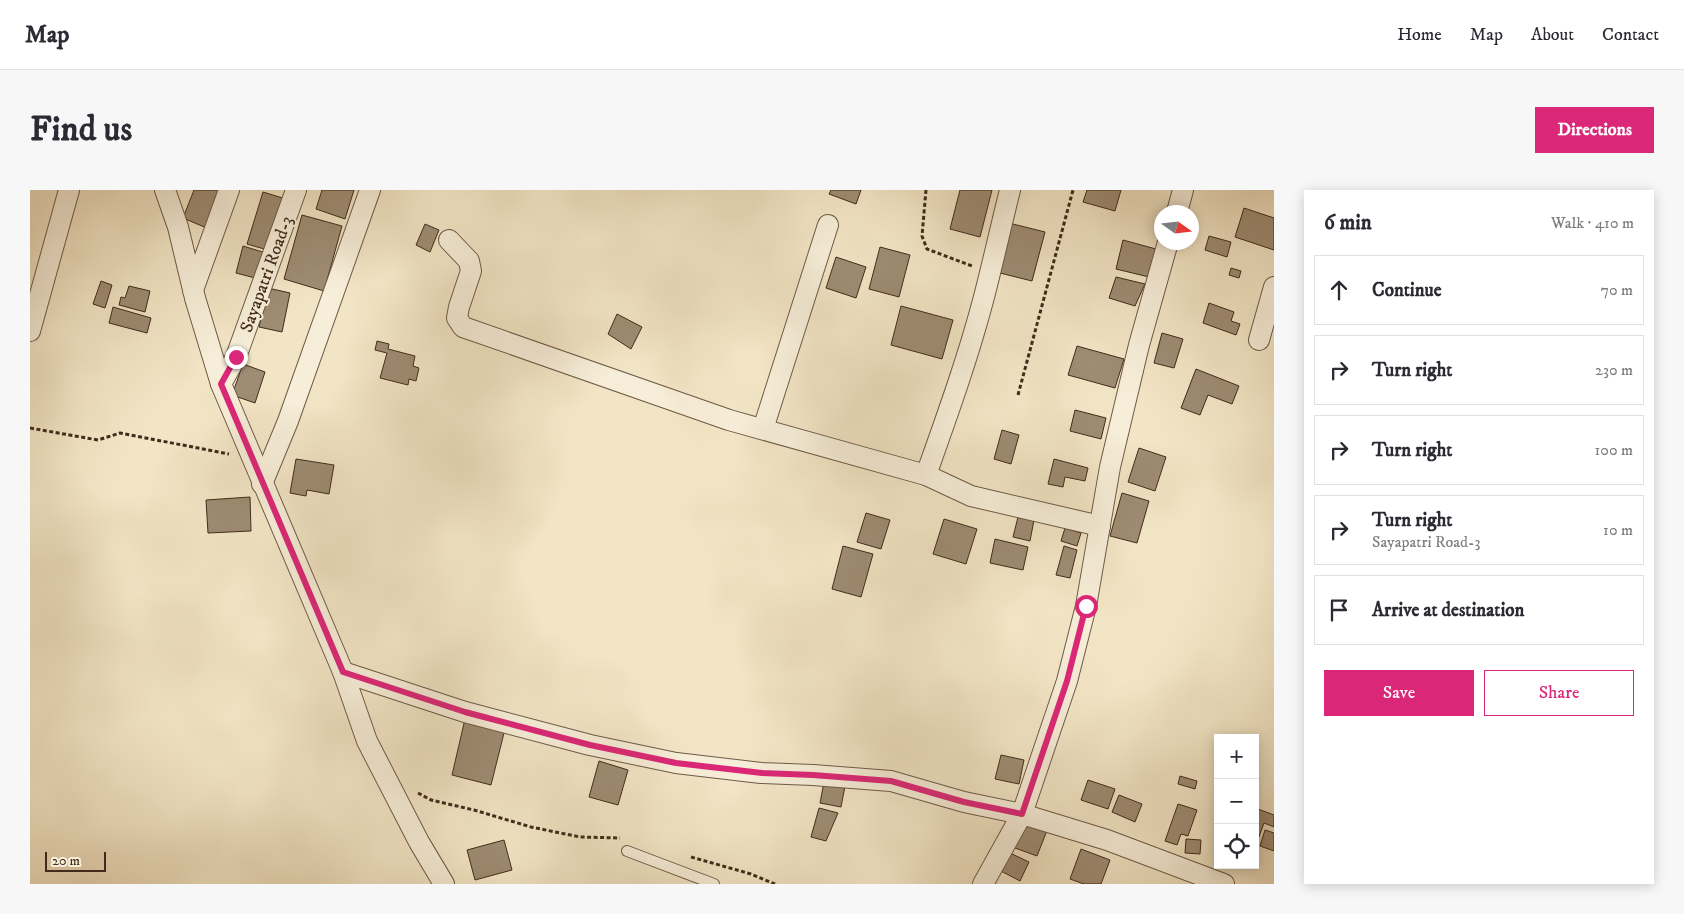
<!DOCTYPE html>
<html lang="en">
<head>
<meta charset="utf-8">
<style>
	body { margin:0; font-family:"IM FELL DW Pica",serif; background:#f7f7f7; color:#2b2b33 }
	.controls { position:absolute; right:15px; bottom:15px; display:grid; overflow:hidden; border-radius:0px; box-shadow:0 2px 12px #0003 }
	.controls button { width:45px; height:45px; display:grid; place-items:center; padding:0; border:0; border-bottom:1px solid #e1e1e2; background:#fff; color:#2b2b33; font:25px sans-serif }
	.compass { position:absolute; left:1124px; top:15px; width:45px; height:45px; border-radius:50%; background:#fff; box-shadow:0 2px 12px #0003; rotate:104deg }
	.scale { position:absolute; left:15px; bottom:12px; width:61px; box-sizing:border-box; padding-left:5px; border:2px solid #422b1b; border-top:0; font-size:14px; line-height:18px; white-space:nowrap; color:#422b1b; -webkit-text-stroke:4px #f7eed9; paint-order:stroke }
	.stop { position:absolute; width:15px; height:15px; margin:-11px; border:4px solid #db2777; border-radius:50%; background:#fff }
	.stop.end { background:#db2777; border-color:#fff; box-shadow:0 1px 5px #0008 }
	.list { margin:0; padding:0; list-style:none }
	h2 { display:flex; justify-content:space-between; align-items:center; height:65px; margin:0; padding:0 20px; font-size:21px }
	h2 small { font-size:16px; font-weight:400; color:#7c7c81 }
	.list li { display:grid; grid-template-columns:32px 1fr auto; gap:15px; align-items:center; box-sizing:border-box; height:70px; margin:0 10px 10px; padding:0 10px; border:1px solid #e1e1e2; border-radius:0px }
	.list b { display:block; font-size:19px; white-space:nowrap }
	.list p { margin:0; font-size:16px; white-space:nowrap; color:#7c7c81 }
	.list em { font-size:16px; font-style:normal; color:#7c7c81 }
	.actions { display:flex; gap:10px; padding:15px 20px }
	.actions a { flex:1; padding:11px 0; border:1px solid #db2777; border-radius:0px; text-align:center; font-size:18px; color:#db2777 }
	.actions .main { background:#db2777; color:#fff }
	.icon { flex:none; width:28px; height:28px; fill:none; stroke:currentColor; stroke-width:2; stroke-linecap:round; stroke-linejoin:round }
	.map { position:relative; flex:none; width:1244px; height:694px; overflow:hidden; border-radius:0px }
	header { display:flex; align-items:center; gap:30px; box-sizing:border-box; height:70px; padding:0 25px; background:#fff; border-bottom:1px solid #e1e1e2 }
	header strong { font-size:24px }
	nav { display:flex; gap:28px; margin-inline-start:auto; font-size:18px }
	.intro { display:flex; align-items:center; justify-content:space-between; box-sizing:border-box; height:120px; padding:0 30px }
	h1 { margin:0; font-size:35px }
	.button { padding:12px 22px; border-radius:0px; background:#db2777; color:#fff; font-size:18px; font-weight:700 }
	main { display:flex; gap:30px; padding:0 30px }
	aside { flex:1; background:#fff; border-radius:0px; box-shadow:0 2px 12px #0003 }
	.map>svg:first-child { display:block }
</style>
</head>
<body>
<header>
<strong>Map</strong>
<nav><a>Home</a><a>Map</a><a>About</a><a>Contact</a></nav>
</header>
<div class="intro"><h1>Find us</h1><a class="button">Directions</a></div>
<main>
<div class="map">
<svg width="1244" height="694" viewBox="0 0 1244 694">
	<rect width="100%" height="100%" fill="#f2e5c5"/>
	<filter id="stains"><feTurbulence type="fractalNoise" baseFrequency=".004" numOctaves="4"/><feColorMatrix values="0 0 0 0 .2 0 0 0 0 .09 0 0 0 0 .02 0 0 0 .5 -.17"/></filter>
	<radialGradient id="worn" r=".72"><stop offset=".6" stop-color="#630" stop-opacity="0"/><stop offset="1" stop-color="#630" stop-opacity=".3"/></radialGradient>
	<g fill="#9e8c73" stroke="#422b1b">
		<polygon points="164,0 195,0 179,39 153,28"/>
		<polygon points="292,0 324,0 315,29 286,19"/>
		<polygon points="801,0 831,0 826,14 799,4"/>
		<polygon points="930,0 962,0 950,47 920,39"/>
		<polygon points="1057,0 1091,0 1085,21 1053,12"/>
		<polygon points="233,2 256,9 241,61 217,54"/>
		<polygon points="1214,18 1244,28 1244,60 1205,47"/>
		<polygon points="272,25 312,36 294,101 254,89"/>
		<polygon points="979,33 1015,42 1002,91 966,82"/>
		<polygon points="395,34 409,40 400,62 386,55"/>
		<polygon points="1179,46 1201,52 1197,67 1175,60"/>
		<polygon points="1093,50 1126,59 1119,87 1086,79"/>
		<polygon points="213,56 236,63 229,89 206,83"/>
		<polygon points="850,57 880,65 869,107 839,99"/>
		<polygon points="806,67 836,77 826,108 796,98"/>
		<polygon points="1201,78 1211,81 1209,88 1199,85"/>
		<polygon points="1086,87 1115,94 1105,116 1079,108"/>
		<polygon points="71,91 82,95 75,118 63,114"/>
		<polygon points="99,96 120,101 115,122 89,115 91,107 95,108"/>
		<polygon points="238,98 260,103 252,142 229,137"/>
		<polygon points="1179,113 1204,122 1201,131 1210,134 1206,145 1173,133"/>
		<polygon points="871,116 923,130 912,169 861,155"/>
		<polygon points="83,117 121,128 117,143 79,133"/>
		<polygon points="587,124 612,137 601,159 578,144"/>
		<polygon points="1132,143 1153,149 1144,178 1124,173"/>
		<polygon points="347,151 359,154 358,159 385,166 383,176 389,178 386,191 379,189 378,195 350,188 357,163 345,160"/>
		<polygon points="1047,156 1094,169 1085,198 1038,185"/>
		<polygon points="213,174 235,182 225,213 202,205"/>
		<polygon points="1166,179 1209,196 1202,214 1178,205 1170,225 1151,218"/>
		<polygon points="1045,220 1076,228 1071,249 1040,241"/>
		<polygon points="972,240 989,245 981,274 964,269"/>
		<polygon points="1109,258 1136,267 1125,301 1098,292"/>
		<polygon points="266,269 304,275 299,304 277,300 276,306 260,303"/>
		<polygon points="1024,269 1058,278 1055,291 1035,287 1033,297 1018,294"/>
		<polygon points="1092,303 1119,311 1107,353 1080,346"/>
		<polygon points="220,307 221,341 178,343 176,310"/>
		<polygon points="836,323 860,330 851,359 827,352"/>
		<polygon points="988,327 1004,330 1000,351 983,347"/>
		<polygon points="914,329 947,339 936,374 903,364"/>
		<polygon points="1035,338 1051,343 1047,356 1031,351"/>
		<polygon points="965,349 998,357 993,380 960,373"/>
		<polygon points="813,356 843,364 831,407 802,399"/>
		<polygon points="1034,356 1047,360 1040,388 1026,385"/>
		<polygon points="435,529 475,539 461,595 422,585"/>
		<polygon points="971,565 994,570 989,594 965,589"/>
		<polygon points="569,571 598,580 588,615 559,607"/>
		<polygon points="1150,586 1167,591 1165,599 1148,594"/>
		<polygon points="1058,590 1085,599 1078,619 1051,610"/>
		<polygon points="794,592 815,596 811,617 790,613"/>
		<polygon points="1089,605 1112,614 1105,632 1082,622"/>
		<polygon points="1148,614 1167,620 1158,646 1151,644 1147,655 1135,651"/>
		<polygon points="789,618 808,623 796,651 781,647"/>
		<polygon points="1225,618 1244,625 1244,637 1234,633 1226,655"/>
		<polygon points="996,629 1018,638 1007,666 985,658"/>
		<polygon points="1235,640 1244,643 1244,661 1230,656"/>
		<polygon points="1156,649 1171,650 1170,664 1155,663"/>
		<polygon points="474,650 482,680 445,690 437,660"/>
		<polygon points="1051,659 1080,670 1071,694 1054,694 1040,689"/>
		<polygon points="978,662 999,672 990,691 969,680"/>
	</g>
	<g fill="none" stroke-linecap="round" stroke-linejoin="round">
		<g stroke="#6e5a46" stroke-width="12">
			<polyline id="lane" points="597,661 684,694"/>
		</g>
		<g stroke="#6e5a46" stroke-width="22">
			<g id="street">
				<polyline points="135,0 148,37 165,108 191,194 313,482 337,551 389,652 414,694"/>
				<path d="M980,0C971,36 963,72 954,107C938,168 917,226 896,285L941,306L1070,336"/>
				<polyline points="1147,22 1153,0"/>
				<polyline points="419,50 439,71 441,81 429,117 427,128 433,137 699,230 896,285"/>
				<polyline points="163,100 199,0"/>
				<polyline points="0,141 39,0"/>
				<polyline points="1229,150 1244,97"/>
				<polyline points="191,194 206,167 266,0"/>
				<polyline points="733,239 798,35"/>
				<polyline points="232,294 258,231 340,0"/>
				<polyline points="313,482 435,522 560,555 646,573 731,583 783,585 861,591 934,612 992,624 1077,650 1194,694"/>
				<polyline points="953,694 992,624 1037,491 1056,416 1080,277 1109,155 1138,52"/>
			</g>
		</g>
		<g stroke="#422b1b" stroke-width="3" stroke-dasharray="4 2.5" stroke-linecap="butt">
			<polyline points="896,0 892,46 897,59 942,76"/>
			<polyline points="988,205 1043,0"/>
			<polyline points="0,238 68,250 90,243 199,264"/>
			<polyline points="388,603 401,610 444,620 501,637 550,647 590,648"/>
			<polyline points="661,667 721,684 745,694"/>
		</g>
		<use href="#lane" stroke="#f7eed9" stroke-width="10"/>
		<use href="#street" stroke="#f7eed9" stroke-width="20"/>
	</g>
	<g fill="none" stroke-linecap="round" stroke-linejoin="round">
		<polyline stroke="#db2777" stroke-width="6" points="206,167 191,194 313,482 435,522 560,555 646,573 732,583 783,585 861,591 934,612 992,624 1037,491 1056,416"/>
	</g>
	<g text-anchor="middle" stroke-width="4" stroke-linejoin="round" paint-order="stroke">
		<g font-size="18" fill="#422b1b" stroke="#f7eed9">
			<text transform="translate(236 84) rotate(-70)" y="6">Sayapatri Road-3</text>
		</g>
	</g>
	<rect width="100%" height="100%" filter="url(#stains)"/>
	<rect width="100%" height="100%" fill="url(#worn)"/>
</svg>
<div class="controls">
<button>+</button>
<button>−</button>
<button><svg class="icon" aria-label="locate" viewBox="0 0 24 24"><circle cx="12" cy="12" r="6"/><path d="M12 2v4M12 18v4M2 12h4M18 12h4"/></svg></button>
</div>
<svg class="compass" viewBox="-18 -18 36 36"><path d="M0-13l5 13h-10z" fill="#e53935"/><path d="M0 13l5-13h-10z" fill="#7c7c81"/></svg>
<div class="scale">20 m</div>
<div class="stop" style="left:1056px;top:416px"></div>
<div class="stop end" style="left:206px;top:167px"></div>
</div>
<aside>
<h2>6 min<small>Walk · 410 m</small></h2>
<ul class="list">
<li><svg class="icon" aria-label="ahead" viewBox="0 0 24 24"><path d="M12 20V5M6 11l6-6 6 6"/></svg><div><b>Continue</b></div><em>70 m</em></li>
<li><svg class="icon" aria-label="right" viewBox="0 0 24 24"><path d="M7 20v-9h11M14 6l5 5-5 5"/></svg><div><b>Turn right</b></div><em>230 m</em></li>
<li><svg class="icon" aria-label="right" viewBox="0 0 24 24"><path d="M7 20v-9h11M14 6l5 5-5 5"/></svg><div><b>Turn right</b></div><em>100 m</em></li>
<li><svg class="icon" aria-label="right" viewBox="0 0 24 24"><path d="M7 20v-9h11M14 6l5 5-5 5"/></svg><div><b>Turn right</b><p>Sayapatri Road-3</p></div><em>10 m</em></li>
<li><svg class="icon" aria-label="arrive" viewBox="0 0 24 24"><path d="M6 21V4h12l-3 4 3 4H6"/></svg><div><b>Arrive at destination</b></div></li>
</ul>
<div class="actions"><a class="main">Save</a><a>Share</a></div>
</aside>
</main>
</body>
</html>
